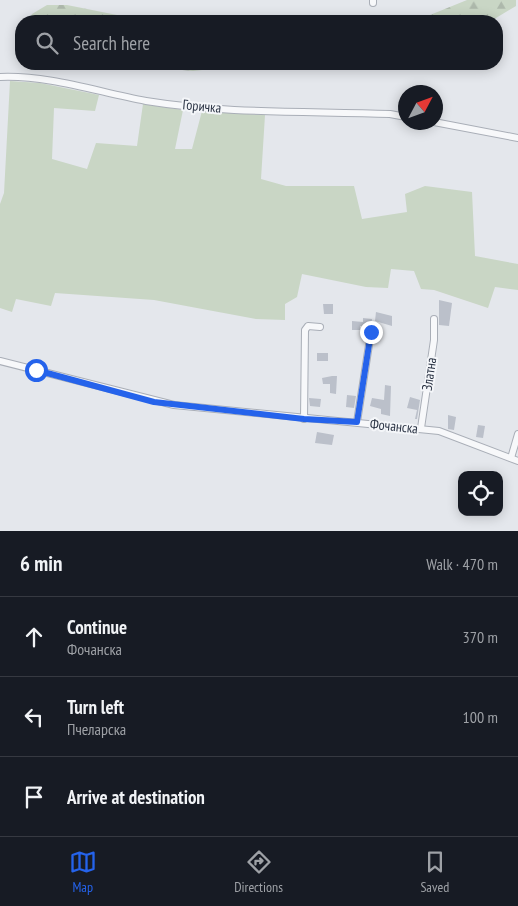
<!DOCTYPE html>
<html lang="en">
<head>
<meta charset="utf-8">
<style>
	body { margin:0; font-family:"PT Sans Narrow",sans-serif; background:#20242c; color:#f1f3f6 }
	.controls { position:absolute; right:15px; bottom:15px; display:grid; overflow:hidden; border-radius:10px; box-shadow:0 2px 12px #0003 }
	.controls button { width:45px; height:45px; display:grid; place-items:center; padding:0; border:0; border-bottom:1px solid #363941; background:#171b24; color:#f1f3f6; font:25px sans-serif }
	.compass { position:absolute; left:398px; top:85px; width:45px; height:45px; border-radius:50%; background:#171b24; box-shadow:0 2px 12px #0003; rotate:49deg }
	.stop { position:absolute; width:15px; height:15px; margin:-11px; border:4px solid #2563eb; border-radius:50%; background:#fff }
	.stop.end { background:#2563eb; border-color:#fff; box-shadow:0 1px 5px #0008 }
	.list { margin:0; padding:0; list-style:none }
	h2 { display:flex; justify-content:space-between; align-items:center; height:65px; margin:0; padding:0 20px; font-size:21px }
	h2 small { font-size:16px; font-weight:400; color:#9ea1a6 }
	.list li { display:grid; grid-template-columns:32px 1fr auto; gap:15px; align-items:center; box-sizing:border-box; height:80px; padding:0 20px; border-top:1px solid #363941 }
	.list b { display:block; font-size:19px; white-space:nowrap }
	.list p { margin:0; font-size:16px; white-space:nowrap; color:#9ea1a6 }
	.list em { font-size:16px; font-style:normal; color:#9ea1a6 }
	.icon { flex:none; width:28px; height:28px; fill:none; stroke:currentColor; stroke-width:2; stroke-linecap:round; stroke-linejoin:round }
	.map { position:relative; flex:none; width:518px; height:531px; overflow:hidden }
	.search { position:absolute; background:#171b24; box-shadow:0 2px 12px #0003; left:15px; right:15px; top:15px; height:55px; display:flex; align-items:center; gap:12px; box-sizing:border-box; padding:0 18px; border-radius:20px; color:#9ea1a6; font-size:19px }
	.sheet { height:305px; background:#171b24 }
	nav { display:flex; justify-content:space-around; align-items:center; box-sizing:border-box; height:70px; border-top:1px solid #363941; background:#171b24; font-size:14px; color:#9ea1a6 }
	nav a { display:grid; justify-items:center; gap:2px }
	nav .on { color:#2563eb }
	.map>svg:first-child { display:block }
</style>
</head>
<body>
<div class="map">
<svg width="518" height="531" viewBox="0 0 518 531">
	<defs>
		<pattern id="forest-firs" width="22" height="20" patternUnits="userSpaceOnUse" patternTransform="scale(1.25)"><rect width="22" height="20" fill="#c9d6c5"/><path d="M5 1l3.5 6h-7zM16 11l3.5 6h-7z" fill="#adb8ab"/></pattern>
	</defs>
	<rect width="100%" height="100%" fill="#e4e7ec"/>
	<polygon fill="#c9d6c5" points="10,81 40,83 99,95 95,111 54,108 52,159 87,169 96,143 137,146 143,104 183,110 175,149 192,149 202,111 265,115 261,179 286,186 354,186 362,219 407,212 405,194 425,186 472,192 475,256 518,264 518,290 495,287 488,308 434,290 421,289 414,271 391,269 388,288 366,287 302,274 297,297 285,304 285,320 256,319 154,300 55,293 51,306 16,299 12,312 0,308 0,204 4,193"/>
	<g fill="url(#forest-firs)">
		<polygon points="467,0 516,0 516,6 491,21 408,21 425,17"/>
		<polygon points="47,5 67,5 147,21 29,21 32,14"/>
		<polygon points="117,64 258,64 193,71"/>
		<polygon points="323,64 374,64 352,69 338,70"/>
	</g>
	<g fill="#bbc0ca">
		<polygon points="439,300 452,303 449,326 439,325"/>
		<polygon points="323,304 333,304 333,314 324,314"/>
		<polygon points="376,312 392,316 392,326 375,321"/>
		<polygon points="363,318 372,319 371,327 360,326 360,330 352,330 352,321 363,322"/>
		<rect x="317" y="353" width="11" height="8"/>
		<polygon points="332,376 337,376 336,394 330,393 330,384 323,384 322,378"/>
		<polygon points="385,385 391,386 390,416 381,414 381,409 370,406 372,398 384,400"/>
		<polygon points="347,395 356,396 354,408 346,407"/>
		<polygon points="410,397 420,400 417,419 415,419 417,410 407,408"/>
		<polygon points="309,398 321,399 320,407 310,406"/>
		<polygon points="448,415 456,417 454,430 448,429"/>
		<polygon points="478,425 485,426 483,438 476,437"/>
		<polygon points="317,432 334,435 332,445 315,443"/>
	</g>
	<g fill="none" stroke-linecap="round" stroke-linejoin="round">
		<g stroke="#a9aeb7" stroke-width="8">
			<g id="minor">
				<polyline points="373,3 373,0"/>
				<path d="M0,77C50,75 97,92 146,101C226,114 309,111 390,114L406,117"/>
				<polyline points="434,122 518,138"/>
				<polyline points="0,361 174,405 439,431 518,461"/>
				<polyline points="304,419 305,330 308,326 320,327"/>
				<polyline points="357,422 371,332"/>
				<polyline points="421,428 434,340 434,319"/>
				<polyline points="511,458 518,434"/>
			</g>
		</g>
		<use href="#minor" stroke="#f7f8fa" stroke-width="6"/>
	</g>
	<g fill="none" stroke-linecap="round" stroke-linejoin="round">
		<polyline stroke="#2563eb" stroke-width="6" points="36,370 154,402 304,419 357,422 371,332"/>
	</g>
	<g text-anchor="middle" stroke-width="4" stroke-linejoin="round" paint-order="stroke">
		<g font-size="14" fill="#2b3445" stroke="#f4f6f9">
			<text transform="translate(202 106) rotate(5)" y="5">Горичка</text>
			<text transform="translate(429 374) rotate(-82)" y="5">Златна</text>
			<text transform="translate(394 426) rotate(6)" y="5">Фочанска</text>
		</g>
	</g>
</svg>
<div class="controls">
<button><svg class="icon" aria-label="locate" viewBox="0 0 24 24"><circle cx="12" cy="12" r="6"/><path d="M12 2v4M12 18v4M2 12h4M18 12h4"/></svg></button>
</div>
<svg class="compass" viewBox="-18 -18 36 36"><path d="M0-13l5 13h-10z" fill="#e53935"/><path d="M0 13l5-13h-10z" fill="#9ea1a6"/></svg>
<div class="stop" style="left:36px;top:370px"></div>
<div class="stop end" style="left:371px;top:332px"></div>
<div class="search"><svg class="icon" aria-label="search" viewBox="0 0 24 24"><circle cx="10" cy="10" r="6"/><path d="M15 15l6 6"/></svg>Search here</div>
</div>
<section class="sheet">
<h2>6 min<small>Walk · 470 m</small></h2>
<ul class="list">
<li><svg class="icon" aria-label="ahead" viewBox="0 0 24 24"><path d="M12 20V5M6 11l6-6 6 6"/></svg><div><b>Continue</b><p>Фочанска</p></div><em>370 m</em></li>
<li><svg class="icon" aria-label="left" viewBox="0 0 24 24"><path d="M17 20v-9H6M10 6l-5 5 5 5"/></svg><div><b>Turn left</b><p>Пчеларска</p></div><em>100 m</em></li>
<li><svg class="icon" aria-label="arrive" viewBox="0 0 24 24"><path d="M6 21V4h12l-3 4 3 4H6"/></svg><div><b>Arrive at destination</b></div></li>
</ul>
</section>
<nav>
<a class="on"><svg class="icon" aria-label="map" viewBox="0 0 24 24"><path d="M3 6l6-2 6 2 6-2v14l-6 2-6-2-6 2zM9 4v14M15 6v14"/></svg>Map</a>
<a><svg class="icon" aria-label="directions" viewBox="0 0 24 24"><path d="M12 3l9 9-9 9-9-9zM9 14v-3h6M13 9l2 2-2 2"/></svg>Directions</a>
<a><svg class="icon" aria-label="saved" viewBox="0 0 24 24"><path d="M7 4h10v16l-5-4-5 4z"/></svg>Saved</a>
</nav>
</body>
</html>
